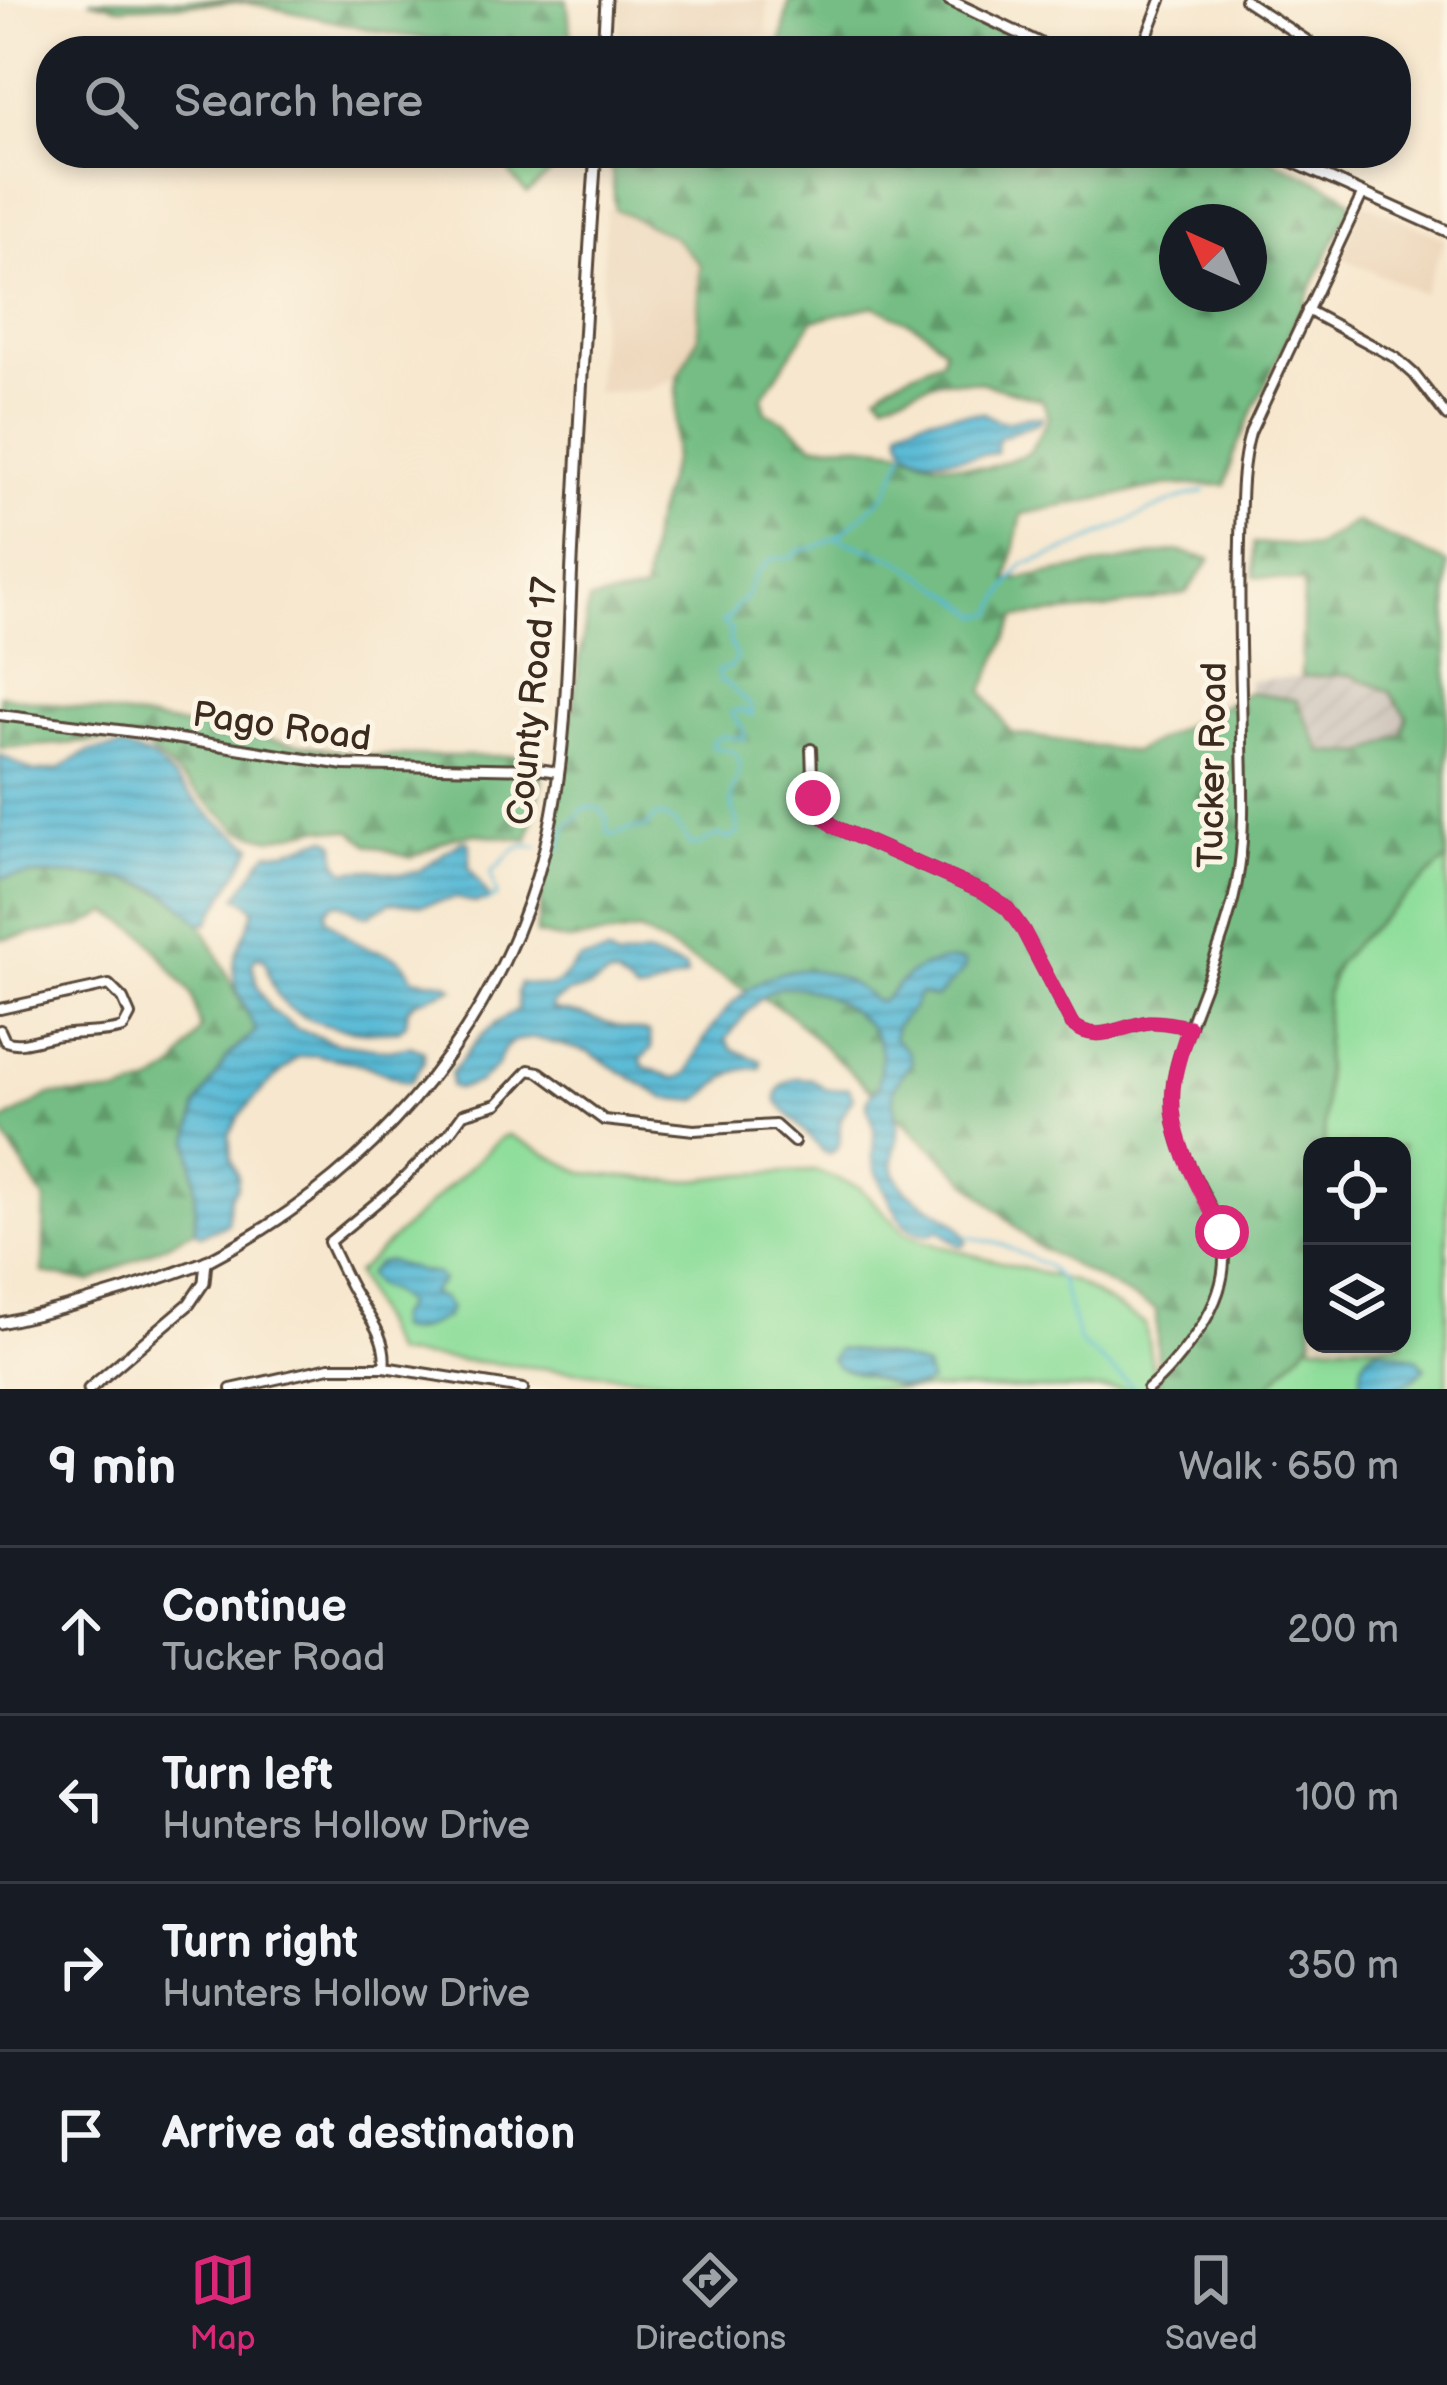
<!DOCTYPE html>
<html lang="en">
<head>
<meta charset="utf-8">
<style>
	body { margin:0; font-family:"Balsamiq Sans",sans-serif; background:#242831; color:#f1f3f6 }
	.controls { position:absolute; right:36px; bottom:36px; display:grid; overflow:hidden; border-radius:24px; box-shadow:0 6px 18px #0003 }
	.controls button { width:108px; height:108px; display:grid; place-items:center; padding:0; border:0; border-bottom:3px solid #363941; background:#171b24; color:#f1f3f6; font:60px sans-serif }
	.compass { position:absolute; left:1159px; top:204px; width:108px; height:108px; border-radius:50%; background:#171b24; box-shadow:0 6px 18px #0003; rotate:315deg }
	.stop { position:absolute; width:36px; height:36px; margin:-27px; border:9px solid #db2777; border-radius:50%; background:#fff }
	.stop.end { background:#db2777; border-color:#fff; box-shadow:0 3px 12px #0008 }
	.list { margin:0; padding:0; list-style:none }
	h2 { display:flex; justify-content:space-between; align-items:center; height:156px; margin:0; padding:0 48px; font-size:51px }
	h2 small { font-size:39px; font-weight:400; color:#9ea1a6 }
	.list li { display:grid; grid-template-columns:78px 1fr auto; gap:36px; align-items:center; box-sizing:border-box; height:168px; padding:0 48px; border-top:3px solid #363941 }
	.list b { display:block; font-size:45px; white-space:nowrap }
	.list p { margin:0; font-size:39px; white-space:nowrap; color:#9ea1a6 }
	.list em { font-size:39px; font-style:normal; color:#9ea1a6 }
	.icon { flex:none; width:66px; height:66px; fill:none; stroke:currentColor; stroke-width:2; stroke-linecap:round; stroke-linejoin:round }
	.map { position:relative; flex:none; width:1447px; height:1389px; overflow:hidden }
	.search { position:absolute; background:#171b24; box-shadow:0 6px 18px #0003; left:36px; right:36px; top:36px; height:132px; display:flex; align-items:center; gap:30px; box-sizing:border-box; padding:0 42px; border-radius:48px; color:#9ea1a6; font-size:45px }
	.sheet { height:828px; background:#171b24 }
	nav { display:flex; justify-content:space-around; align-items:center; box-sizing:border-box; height:168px; border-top:3px solid #363941; background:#171b24; font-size:33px; color:#9ea1a6 }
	nav a { display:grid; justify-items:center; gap:6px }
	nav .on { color:#db2777 }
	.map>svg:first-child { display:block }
</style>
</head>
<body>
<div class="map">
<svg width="1447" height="1389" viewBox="0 0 1447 1389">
	<defs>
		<pattern id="industrial-furrows" width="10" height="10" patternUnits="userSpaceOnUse" patternTransform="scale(3)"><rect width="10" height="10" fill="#ccc2b9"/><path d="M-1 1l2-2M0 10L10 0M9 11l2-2" fill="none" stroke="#b0a79f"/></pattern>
		<pattern id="forest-firs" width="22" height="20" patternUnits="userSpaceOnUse" patternTransform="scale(3)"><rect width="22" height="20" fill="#74bd84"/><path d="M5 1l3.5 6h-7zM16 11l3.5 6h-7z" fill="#609a6b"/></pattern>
		<pattern id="wetland-marsh" width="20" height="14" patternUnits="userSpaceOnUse" patternTransform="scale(3)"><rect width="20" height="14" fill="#90de9c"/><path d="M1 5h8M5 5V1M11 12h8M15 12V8" fill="none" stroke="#7dbf86"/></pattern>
		<pattern id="water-rules" width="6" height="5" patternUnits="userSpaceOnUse" patternTransform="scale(3)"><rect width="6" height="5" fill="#58bad6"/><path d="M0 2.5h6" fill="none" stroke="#4a97ad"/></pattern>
	</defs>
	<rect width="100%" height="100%" fill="#fcf5e5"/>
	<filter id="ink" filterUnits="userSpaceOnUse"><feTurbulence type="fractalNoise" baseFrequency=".00833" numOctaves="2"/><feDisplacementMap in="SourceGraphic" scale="24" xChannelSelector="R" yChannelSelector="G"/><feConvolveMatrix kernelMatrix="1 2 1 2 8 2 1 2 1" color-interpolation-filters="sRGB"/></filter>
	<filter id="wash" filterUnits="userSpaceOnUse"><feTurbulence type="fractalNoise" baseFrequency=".004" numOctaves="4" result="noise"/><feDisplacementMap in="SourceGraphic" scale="48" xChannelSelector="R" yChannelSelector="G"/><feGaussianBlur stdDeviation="2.7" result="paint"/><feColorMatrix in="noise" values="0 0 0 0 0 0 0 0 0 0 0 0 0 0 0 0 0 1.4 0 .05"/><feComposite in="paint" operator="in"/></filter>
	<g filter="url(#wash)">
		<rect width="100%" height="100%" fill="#f7e7ce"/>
		<g fill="#edd7bb">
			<polygon points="619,0 767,0 767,34 712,51 662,51 619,44"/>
			<polygon points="1363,202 1445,239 1423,294 1340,257"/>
			<polygon points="606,209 615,209 672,236 700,264 698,339 678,378 648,390 596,393"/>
		</g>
		<polygon fill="url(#industrial-furrows)" points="1350,675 1389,691 1408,716 1403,734 1364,754 1322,752 1297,700 1249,692 1249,680"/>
		<g fill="#90de9c" stroke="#66845d" stroke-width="3">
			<polygon points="1447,859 1447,1389 1266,1389 1312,1339 1312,1344 1402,1344 1402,1146 1324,1146 1326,994 1337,964 1355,943"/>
			<polygon points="509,1135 584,1173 678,1182 745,1174 816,1171 859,1187 904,1232 922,1241 1075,1282 1145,1324 1156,1389 765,1389 393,1354 356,1273 501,1138"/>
		</g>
		<g fill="url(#forest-firs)" stroke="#587451" stroke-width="3" fill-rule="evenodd">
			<polygon points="89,0 567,0 573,51 525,51 391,34 246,2 119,7"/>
			<polygon points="789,0 935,0 1043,51 780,51"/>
			<path d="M613,153H1258L1341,192L1352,203L1253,410L1232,458L1226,485H1168L1022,514L1007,581L1177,551L1211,559L1186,593L1104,609L1016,617L983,691L1011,733L1134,752L1249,692L1297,700L1322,752L1364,754L1403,734L1407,716L1389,691L1350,675L1301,677L1304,583L1254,576V543L1314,547L1355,522L1447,563V859L1355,943L1337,964L1326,994L1324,1146H1312V1339L1266,1389H1159L1156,1310L1034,1244L787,1012L639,931L568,941L536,934L589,601L644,592L652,529L673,458L678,378L698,338L700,264L672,236L615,209L611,158ZM1177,222H1249V294H1177ZM874,306L921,328L944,348L942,359L891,382L878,393L885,400L939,380L979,382L1042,400L1049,417L1029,453L987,468L934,462L898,449L855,444L814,445L786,422L766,412L762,398L813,320Z"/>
			<polygon points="0,695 370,756 538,756 542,781 528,840 477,834 453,837 411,858 369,845 351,831 318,828 271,839 239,830 137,739 0,748"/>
			<path d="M21,875C82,876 166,869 203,928C223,961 235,996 256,1028V1031L227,1057L196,1108L190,1142L195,1179V1230L90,1282L43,1273L45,1200L0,1129V1123L50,1095L120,1094L152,1084L175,1069L201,1029L192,995L145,935L109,912L81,926L0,939V878Z"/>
		</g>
		<polygon fill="url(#wetland-marsh)" stroke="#66845d" stroke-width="3" points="510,153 558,153 549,174 527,193 511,175"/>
		<g fill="url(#water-rules)" stroke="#4a727a" stroke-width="3">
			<path d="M984,413C1011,432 1017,412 1042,417L1038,422L999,438L996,453C969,456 896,473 901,427C927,413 954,414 984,413Z"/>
			<path d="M122,747L152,757L217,821L253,846L208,923H200C185,908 167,891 145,884C107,872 40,873 0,878V755L34,772L59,769L87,752Z"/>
			<path d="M328,838L336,844L337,862L345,871L373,870L402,874L419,871L461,841H467L470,846L469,867L490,899L475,903L457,898L422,905L391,902L369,915L361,914L341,903L333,904L326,911V918C336,927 345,936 357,943C382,956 398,948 413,978L447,983L453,988L415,1002L408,1008L406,1023L399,1030C369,1036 307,1027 285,1004C272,991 269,975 265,959L257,957L252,962L258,988L270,1009L297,1029L336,1043L389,1050L412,1046L424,1051V1061L411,1081H403L362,1064L315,1055L298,1057L266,1086L240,1115L229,1135L231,1157L238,1177L237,1187L230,1198L227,1224L200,1235L195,1230V1179L190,1142L196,1108L227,1057L256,1031C245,1007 228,983 236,955C241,939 251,926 254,909L248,902L237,897L263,858L269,852C290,854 308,841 328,838Z"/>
			<path d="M608,954L616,960L646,955L685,968L687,976L645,992L636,993L617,977L609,976L591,987L568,993L552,1004L551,1009L581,1015L622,1028L649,1032L652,1048L641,1059L643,1066L673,1078L681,1077L688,1073C721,991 795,930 875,1001H882C891,994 897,985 905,978C920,965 948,957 965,962V969L936,998L920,994C917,998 915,1003 913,1007C905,1019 894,1021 894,1038L909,1053L912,1063C889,1088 891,1091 897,1123C902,1143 885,1156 898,1179C913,1208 958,1210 967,1242L963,1246L958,1245L939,1230L928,1235C921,1233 915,1232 909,1228C898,1221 875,1172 873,1159C872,1150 875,1140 874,1130C873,1108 856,1106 878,1088C879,1074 884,1055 878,1041C866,1011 802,975 771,991C755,1000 736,1025 726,1040L732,1049L761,1061L760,1068C726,1067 722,1084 697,1101L665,1098L588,1052L535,1038L513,1041L505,1048L496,1067L478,1083L457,1089L451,1086V1073L478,1039L496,1023L518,1009L517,991L520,983L550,987L558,983L579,960Z"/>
			<path d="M797,1078L812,1079L827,1090L849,1088L853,1098C849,1105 841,1114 840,1122C838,1137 845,1146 829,1154L824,1152L777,1102C775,1088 785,1082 797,1078Z"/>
			<path d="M389,1261L421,1272L437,1274L442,1281L430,1294L443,1299L450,1309L446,1317C430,1322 414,1338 396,1329V1318L405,1304L389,1291L375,1286L367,1275L378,1263Z"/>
			<path d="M1379,1348L1418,1359L1425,1368C1409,1389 1391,1389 1362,1389C1359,1371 1361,1355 1379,1348Z"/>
			<path d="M837,1349C868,1352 896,1355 926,1368L930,1382C918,1389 903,1389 891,1384L837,1367L831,1359Z"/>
		</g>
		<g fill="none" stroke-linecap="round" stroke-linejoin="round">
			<g stroke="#58bad6" stroke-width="3">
				<path d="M837,538L895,558L956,597L981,616L995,613C998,600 1015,575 1023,564C1087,549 1142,507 1205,491"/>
				<path d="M550,850L555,851L561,847C564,835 565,822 578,818L582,809L590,807L601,809L607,819V831L613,836L630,829L647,828L653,817C672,813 680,831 691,845L696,846L719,835L730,839L738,833C738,819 730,809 732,795C733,782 750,760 731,751C725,748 718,749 712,747L713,741L723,736L745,739L743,729L731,712L740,710L752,715L751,707L728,684L720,681L717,671L729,668L737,659L729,641L731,629L722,622L732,615L735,607L746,598L754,576L771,559L792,557L801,550L815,548L843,533L886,494L906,449"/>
				<path d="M486,902L497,896L491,872C509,860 510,841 538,847"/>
				<polyline points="966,1236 1003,1245 1047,1266 1061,1281 1080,1343 1136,1389"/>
			</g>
		</g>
	</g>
	<g filter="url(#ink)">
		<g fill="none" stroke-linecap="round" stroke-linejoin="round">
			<g stroke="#574638" stroke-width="14">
				<g id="minor">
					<polyline points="1245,0 1323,51"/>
					<polyline points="1141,51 1161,0"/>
					<polyline points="1307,310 1396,358 1414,374 1447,416"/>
					<polyline points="0,715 142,733 344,765 538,769 558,772"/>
					<path d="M811,749C813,782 808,804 835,827L985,893L1008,909L1023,930L1072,1024C1097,1045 1120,1026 1149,1022C1162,1021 1176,1025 1189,1027"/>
					<path d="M0,1009L109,985L123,999L130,1015L123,1028C101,1035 77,1031 54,1036C37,1039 21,1047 5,1041L0,1030"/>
					<path d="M384,1367C389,1337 364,1311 351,1287C343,1272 336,1257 329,1242L394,1188L450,1132L463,1114L497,1104L529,1070L539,1072L604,1120L694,1130L775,1125L794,1142"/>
					<polyline points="231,1389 330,1367 384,1367 523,1389"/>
					<path d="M1148,1389C1169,1372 1186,1349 1201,1327C1269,1220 1164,1188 1173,1087C1175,1064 1185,1040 1193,1017C1210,970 1232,920 1239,870C1245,827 1243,784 1242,742C1241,675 1238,608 1240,541C1241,504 1240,469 1250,433L1362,195"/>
				</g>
			</g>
			<g stroke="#574638" stroke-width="15">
				<g id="major">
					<polyline points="949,0 1056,51"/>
					<polyline points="603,51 606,0"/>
					<polyline points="1273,153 1447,231"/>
					<path d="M0,1323C56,1311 112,1295 166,1276C180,1271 195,1266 209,1260C364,1180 485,1045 537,877C568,776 567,666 572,561C579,425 586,289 596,153"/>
					<polyline points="89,1389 189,1304 204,1282 206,1261"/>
				</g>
			</g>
			<use href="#minor" stroke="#fff" stroke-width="8"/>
			<use href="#major" stroke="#fff" stroke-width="9"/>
		</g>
	</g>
	<g fill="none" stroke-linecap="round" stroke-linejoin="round" filter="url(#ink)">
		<path stroke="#db2777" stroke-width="15" d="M813,798L821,815L835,827L985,893L1007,908L1023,930L1072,1024C1097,1045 1120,1026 1149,1022C1162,1021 1176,1025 1189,1027C1183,1045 1177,1062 1174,1081C1165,1135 1199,1186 1222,1232"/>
	</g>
	<g text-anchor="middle" stroke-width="10" stroke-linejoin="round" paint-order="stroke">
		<g font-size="36" fill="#3b2a1e" stroke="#fcf5e5">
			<text transform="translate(531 701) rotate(-84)" y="13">County Road 17</text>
			<text transform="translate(282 725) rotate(8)" y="13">Pago Road</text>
			<text transform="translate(1211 765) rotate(-89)" y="13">Tucker Road</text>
		</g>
	</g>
</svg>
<div class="controls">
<button><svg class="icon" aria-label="locate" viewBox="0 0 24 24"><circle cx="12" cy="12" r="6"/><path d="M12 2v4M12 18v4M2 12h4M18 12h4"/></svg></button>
<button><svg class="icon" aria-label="layers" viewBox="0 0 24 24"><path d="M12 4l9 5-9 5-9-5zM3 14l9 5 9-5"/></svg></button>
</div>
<svg class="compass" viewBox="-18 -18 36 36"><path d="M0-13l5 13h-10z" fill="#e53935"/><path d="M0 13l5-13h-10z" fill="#9ea1a6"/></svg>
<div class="stop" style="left:1222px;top:1232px"></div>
<div class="stop end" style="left:813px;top:798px"></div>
<div class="search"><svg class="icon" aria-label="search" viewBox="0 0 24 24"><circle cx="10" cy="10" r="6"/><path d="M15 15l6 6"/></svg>Search here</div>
</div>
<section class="sheet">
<h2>9 min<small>Walk · 650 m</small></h2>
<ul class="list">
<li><svg class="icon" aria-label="ahead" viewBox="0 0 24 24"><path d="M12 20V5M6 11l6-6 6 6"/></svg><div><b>Continue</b><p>Tucker Road</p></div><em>200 m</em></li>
<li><svg class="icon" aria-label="left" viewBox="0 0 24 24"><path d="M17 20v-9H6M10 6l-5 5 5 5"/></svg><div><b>Turn left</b><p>Hunters Hollow Drive</p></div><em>100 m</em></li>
<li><svg class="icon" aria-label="right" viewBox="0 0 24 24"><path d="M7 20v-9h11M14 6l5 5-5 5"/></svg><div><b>Turn right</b><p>Hunters Hollow Drive</p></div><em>350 m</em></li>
<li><svg class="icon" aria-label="arrive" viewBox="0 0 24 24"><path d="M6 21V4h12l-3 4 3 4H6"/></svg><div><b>Arrive at destination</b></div></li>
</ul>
</section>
<nav>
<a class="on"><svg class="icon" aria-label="map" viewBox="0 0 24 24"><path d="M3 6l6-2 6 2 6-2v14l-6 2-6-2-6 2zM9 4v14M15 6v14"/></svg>Map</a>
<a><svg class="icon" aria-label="directions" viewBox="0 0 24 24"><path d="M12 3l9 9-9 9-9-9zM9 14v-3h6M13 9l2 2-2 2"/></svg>Directions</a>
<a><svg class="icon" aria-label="saved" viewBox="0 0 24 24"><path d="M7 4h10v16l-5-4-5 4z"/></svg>Saved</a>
</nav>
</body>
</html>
